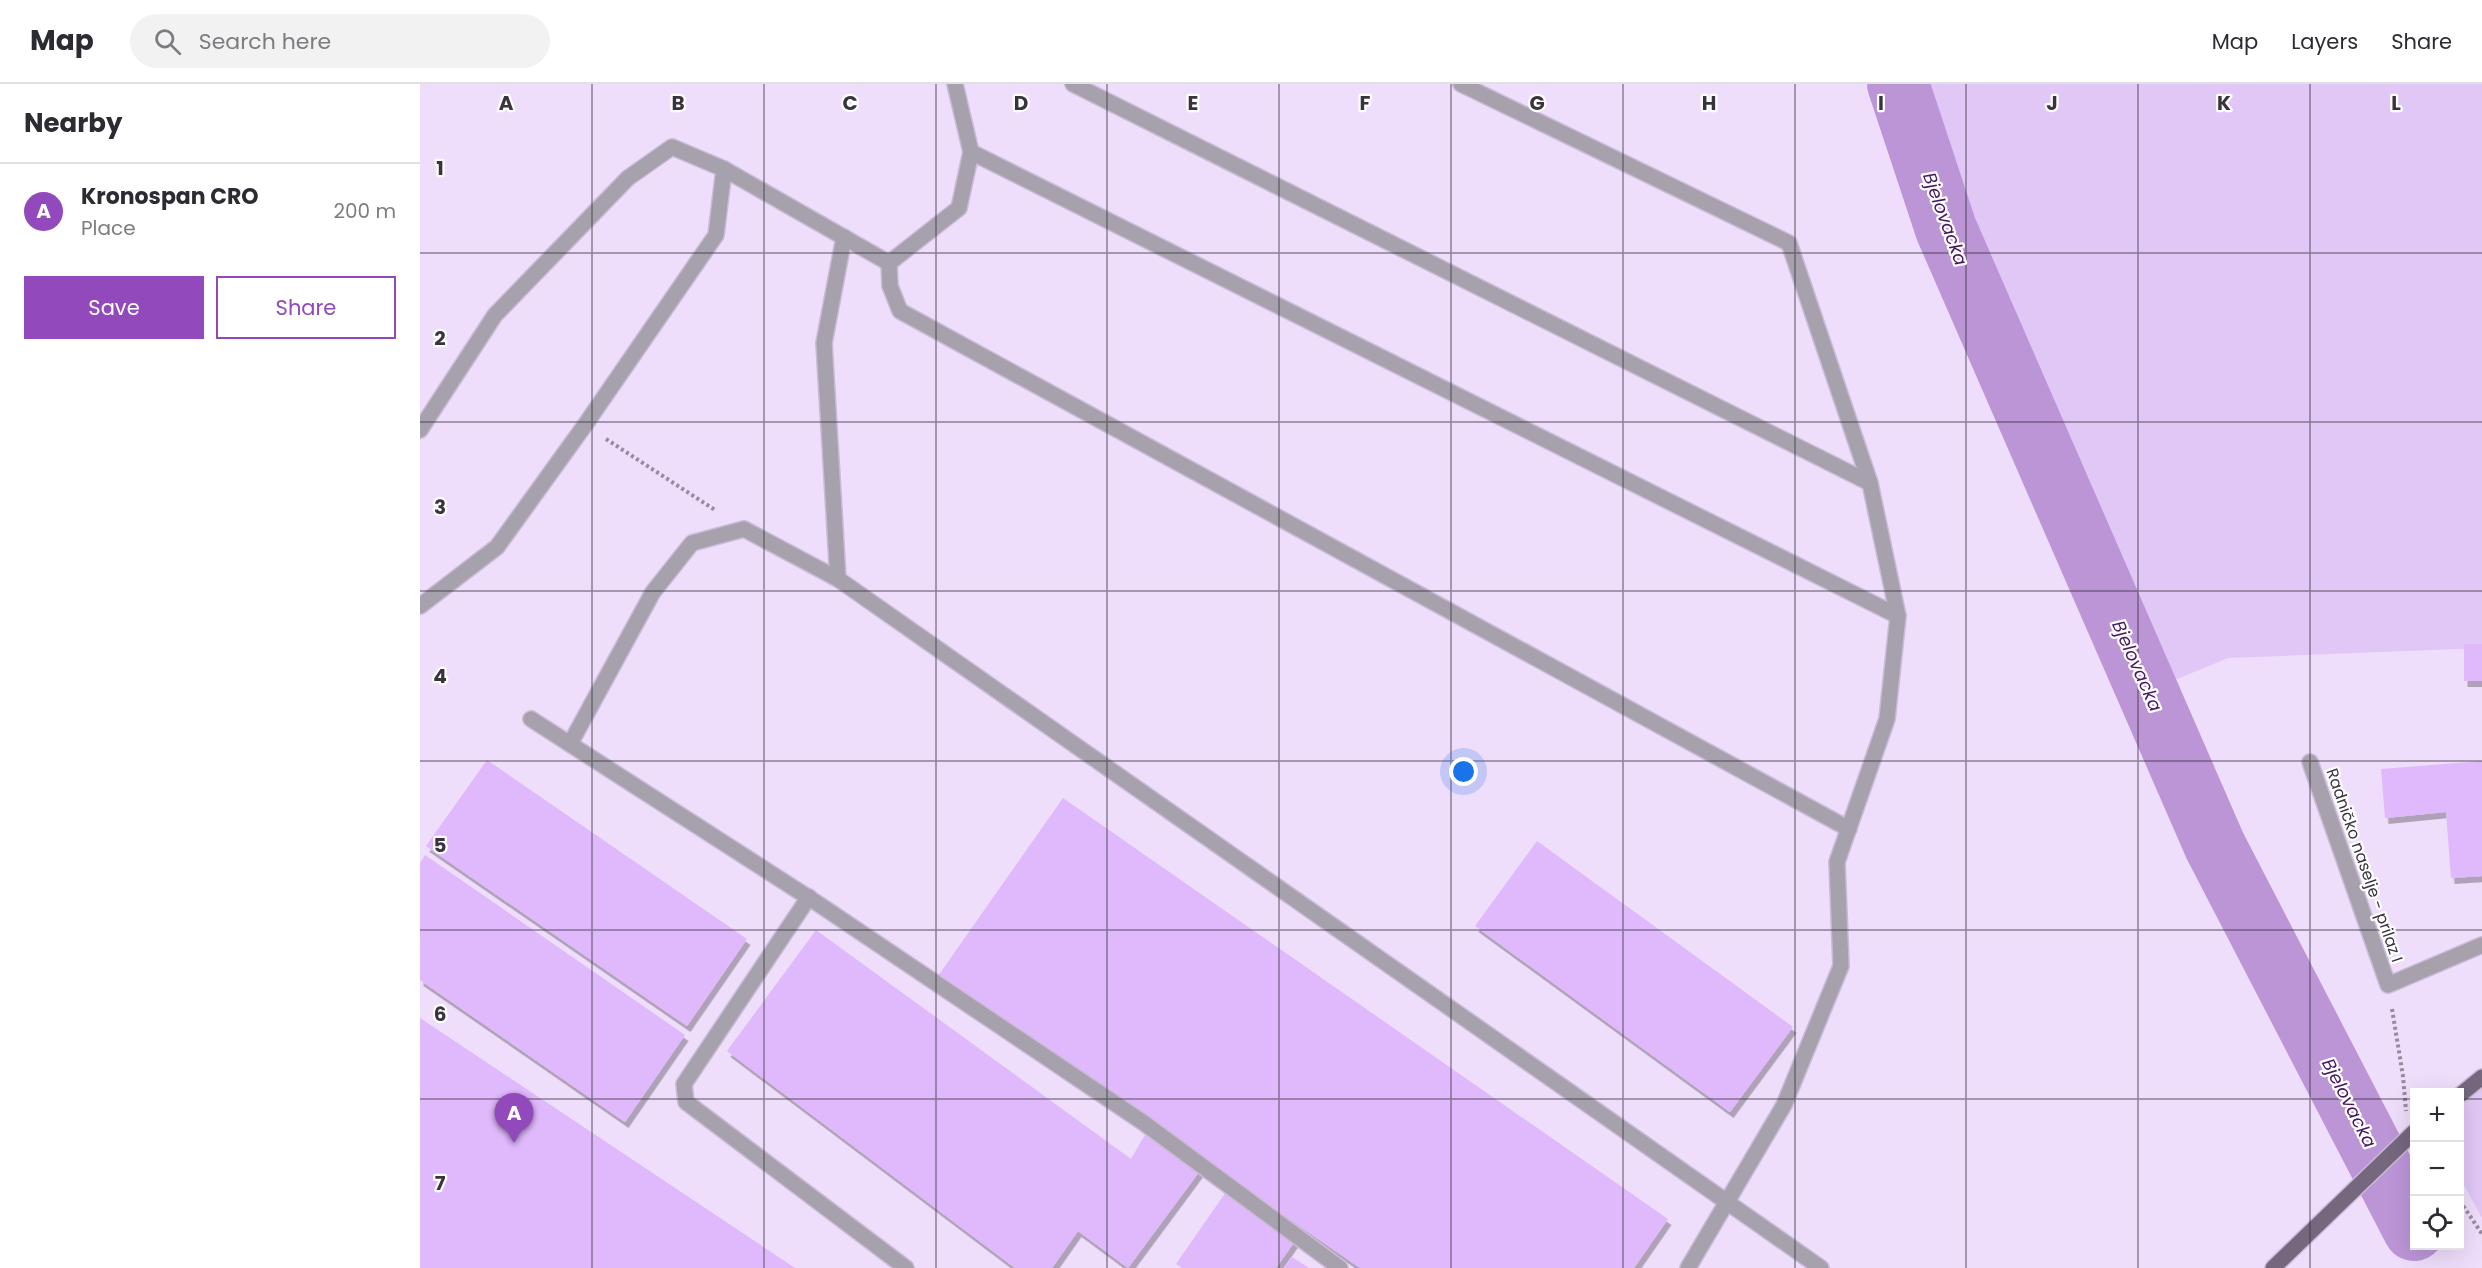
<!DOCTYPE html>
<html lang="en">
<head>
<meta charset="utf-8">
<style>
	body { margin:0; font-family:Poppins,sans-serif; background:#f2f2f3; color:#2b2b33 }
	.controls { position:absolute; right:18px; bottom:18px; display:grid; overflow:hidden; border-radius:0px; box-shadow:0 6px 24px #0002 }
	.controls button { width:54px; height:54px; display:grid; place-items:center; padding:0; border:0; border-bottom:2px solid #e1e1e2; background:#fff; color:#2b2b33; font:30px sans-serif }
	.you { position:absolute; left:1044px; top:688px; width:21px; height:21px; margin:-15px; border:4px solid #fff; border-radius:50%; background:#1a73e8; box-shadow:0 0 0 9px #1a73e833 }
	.badge { display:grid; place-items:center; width:39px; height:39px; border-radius:50%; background:#9149bc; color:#fff; font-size:20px; font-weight:700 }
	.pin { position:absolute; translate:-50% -50px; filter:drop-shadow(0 2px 3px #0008) }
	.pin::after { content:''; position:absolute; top:32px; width:21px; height:18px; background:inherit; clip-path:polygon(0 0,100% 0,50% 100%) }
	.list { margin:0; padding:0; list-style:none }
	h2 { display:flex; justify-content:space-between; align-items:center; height:78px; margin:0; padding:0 24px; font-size:26px }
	h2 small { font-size:20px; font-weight:400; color:#7c7c81 }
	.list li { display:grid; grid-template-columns:39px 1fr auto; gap:18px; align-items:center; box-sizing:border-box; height:96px; padding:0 24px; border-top:2px solid #e1e1e2 }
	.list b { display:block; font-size:22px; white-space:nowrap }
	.list p { margin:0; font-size:20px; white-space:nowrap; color:#7c7c81 }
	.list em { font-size:20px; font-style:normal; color:#7c7c81 }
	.actions { display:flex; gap:12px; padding:18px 24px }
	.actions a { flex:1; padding:14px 0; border:2px solid #9149bc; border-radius:0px; text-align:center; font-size:21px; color:#9149bc }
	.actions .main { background:#9149bc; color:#fff }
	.icon { flex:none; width:33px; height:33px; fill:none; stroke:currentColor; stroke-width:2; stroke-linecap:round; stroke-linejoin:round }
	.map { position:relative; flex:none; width:2062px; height:1184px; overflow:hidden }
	header { display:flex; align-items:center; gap:36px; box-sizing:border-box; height:84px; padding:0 30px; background:#fff; border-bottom:2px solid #e1e1e2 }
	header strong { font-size:28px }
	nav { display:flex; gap:33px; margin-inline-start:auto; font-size:21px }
	.search { width:420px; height:54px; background:#f2f2f3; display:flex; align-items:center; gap:15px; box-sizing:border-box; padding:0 21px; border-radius:33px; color:#7c7c81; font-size:22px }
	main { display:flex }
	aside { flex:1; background:#fff }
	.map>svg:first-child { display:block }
</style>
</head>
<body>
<header>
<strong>Map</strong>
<div class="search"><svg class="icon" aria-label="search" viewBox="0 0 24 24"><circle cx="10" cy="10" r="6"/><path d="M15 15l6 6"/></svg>Search here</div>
<nav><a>Map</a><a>Layers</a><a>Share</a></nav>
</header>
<main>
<aside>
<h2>Nearby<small></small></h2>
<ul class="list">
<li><span class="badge">A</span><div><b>Kronospan CRO</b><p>Place</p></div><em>200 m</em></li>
</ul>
<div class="actions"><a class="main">Save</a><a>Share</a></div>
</aside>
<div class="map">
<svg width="2062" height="1184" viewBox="0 0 2062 1184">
	<defs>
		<filter id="shadow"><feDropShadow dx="3.5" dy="6" stdDeviation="0" flood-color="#0004"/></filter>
	</defs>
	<rect width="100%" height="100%" fill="#eeddfb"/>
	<g fill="#e1c7f5">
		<polygon points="1478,0 2062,0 2062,564 1808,574 1728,607 1526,145"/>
		<polygon points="2062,995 2062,1134 2040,1094 2040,1012"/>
	</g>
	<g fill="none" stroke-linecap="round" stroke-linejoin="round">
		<polyline stroke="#9578a9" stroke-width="10" points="1457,0 1483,13"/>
		<polyline stroke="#bc95d7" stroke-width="62" points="1478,0 1526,145 1795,762 1994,1146"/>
	</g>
	<g fill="#e0b9fc" filter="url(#shadow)">
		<rect x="2044" y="560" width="18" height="37"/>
		<polygon points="67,676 327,855 267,942 6,762"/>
		<polygon points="2062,677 2062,792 2031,794 2026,728 1965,734 1961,685"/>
		<polygon points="643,714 1248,1135 1214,1184 940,1184 518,892"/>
		<polygon points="1117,757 1373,943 1310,1028 1055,842"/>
		<polygon points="5,771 265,951 205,1038 0,896 0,779"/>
		<polygon points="396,846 711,1075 729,1044 782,1084 708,1184 658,1147 632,1184 595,1184 307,967"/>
		<polygon points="0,934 375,1184 0,1184"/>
		<polygon points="806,1108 875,1157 856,1184 762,1184 756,1180"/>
		<polygon points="872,1173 889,1184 864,1184"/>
	</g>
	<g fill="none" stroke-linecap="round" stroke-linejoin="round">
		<g stroke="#cabbd5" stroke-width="18">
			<g id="minor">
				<polyline points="653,0 1450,399"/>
				<polyline points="1041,0 1369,159 1450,399 1478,532 1467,635 1417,778 1421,882 1364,1021 1268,1184"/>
				<polyline points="551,68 1478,532"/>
				<polyline points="304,85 469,179 539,124 551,68 535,0"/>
				<polyline points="469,179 470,202 480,227 1429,745"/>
				<polyline points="0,346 75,231 208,94 252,63 304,85 296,151 165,341 77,463 0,522"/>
				<polyline points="418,495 404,259 424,153"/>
				<polyline points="111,635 397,819 724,1039 920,1184"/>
				<polyline points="150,660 233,508 272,459 324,445 418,495 1401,1184"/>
				<polyline points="1890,678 1968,901 2062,861"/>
				<polyline points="389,813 264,1000 266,1018 486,1184"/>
			</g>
		</g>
		<g stroke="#cabbd5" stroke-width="18">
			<g id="major">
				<polyline points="2040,1011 2062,993"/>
				<polyline points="1853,1184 1994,1048"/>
			</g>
		</g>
		<g stroke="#978ba0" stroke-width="4" stroke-dasharray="3 3" stroke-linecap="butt">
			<polyline points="186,355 295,426"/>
			<polyline points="1972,925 1983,992 1986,1027"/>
			<polyline points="2040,1117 2062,1150"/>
		</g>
		<use href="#minor" stroke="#a7a0ad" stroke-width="15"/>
		<use href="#major" stroke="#74677e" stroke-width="15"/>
	</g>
	<path fill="none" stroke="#39333e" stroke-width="1.5" stroke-opacity="0.55" d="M172,0V1184M344,0V1184M516,0V1184M687,0V1184M859,0V1184M1031,0V1184M1203,0V1184M1375,0V1184M1546,0V1184M1718,0V1184M1890,0V1184M0,169H2062M0,338H2062M0,507H2062M0,677H2062M0,846H2062M0,1015H1994M2040,1015H2062"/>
	<g text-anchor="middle" stroke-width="4.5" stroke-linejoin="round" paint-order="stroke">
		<g font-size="16" fill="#39333e" stroke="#fff">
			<text transform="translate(1945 781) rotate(71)" y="6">Radničko naselje - prilaz I</text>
		</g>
		<g font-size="18" font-style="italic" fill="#471562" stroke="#fff">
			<text transform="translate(1525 135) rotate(70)" y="6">Bjelovacka</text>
			<text transform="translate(1717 582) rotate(66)" y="6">Bjelovacka</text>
			<text transform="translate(1929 1019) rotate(63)" y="6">Bjelovacka</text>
		</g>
	</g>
	<g font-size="20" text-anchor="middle" font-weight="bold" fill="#39333e" stroke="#fff" stroke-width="4.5" stroke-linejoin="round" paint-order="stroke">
		<text x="86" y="26">A</text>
		<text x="258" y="26">B</text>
		<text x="430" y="26">C</text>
		<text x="601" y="26">D</text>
		<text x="773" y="26">E</text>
		<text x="945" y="26">F</text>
		<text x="1117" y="26">G</text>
		<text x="1289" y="26">H</text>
		<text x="1461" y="26">I</text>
		<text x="1632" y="26">J</text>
		<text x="1804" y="26">K</text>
		<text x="1976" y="26">L</text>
		<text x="20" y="91">1</text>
		<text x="20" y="261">2</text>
		<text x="20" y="430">3</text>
		<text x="20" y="599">4</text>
		<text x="20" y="768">5</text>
		<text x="20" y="937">6</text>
		<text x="20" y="1106">7</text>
	</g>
</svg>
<div class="controls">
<button>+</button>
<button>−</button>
<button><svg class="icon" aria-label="locate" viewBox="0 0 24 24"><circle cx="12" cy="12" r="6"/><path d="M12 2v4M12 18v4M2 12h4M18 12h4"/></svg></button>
</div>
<div class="you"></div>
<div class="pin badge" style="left:94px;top:1059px">A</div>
</div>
</main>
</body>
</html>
